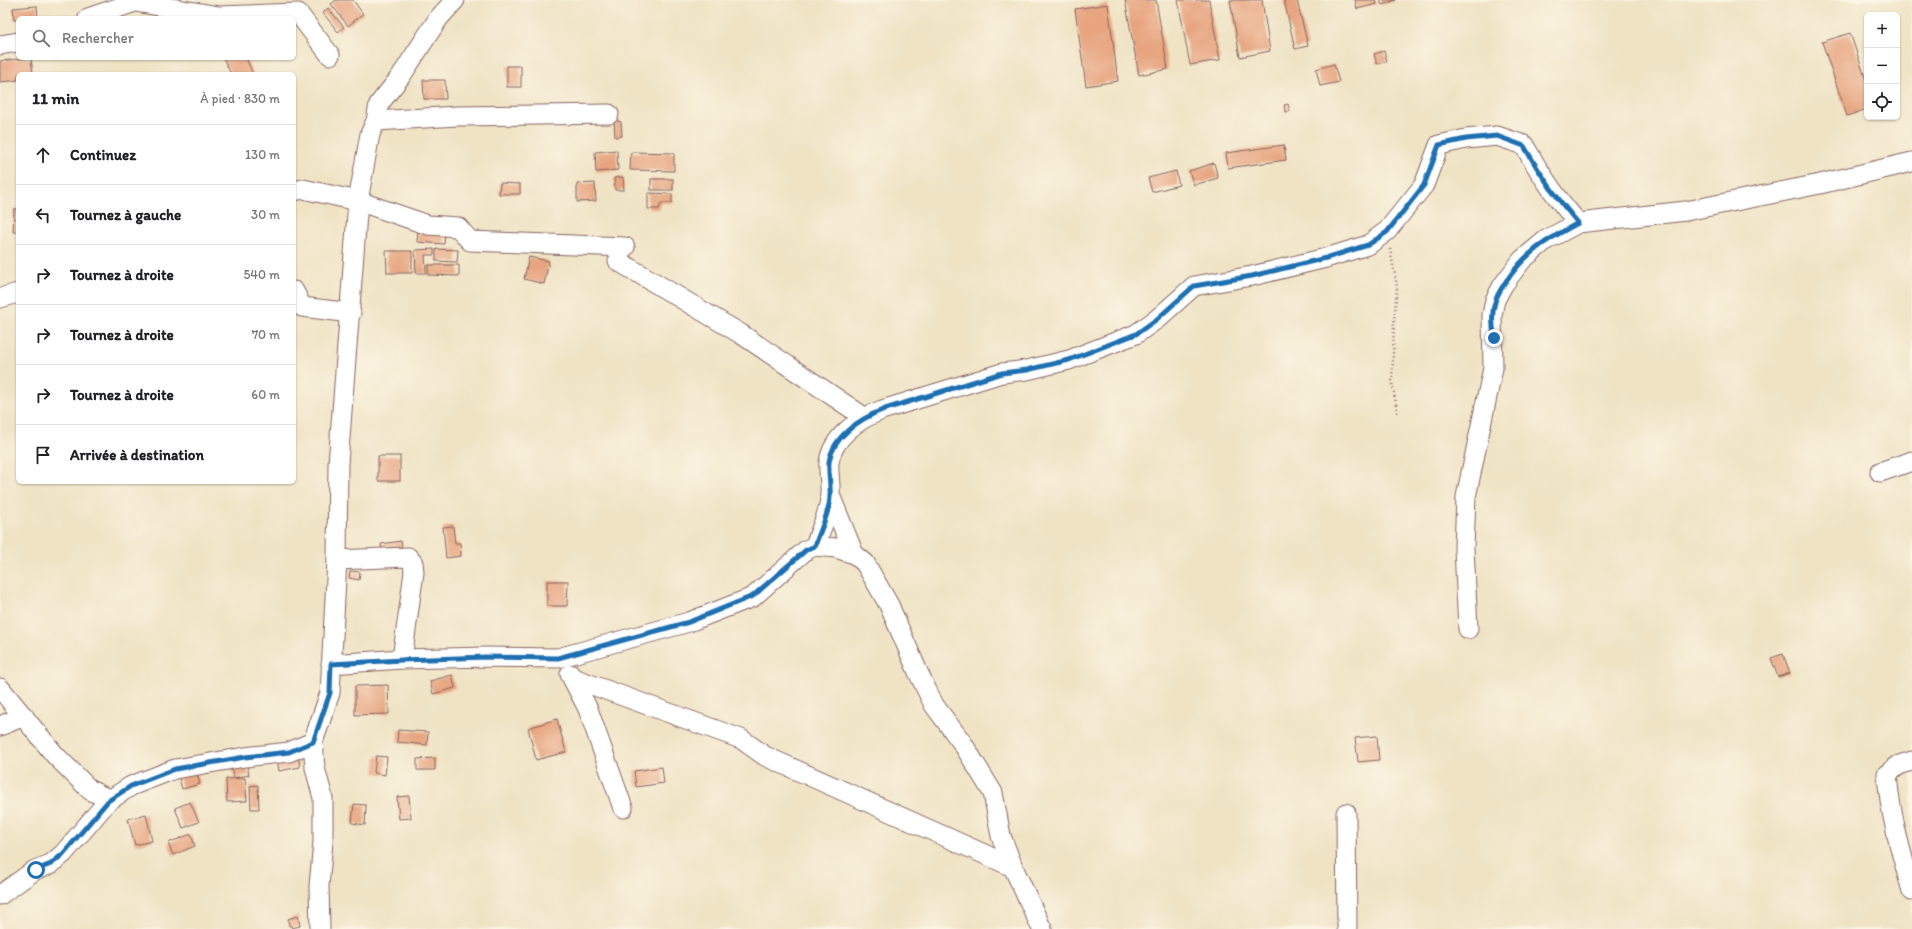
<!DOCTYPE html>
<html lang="fr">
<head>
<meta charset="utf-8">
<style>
	body { margin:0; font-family:Itim,sans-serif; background:#f2f2f2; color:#202124 }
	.controls { position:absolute; right:12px; top:12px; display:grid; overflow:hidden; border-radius:6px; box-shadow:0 1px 3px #0004 }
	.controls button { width:36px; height:36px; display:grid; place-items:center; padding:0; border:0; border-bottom:1px solid #e0e0e0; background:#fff; color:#202124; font:20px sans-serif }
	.stop { position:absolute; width:12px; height:12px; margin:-9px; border:3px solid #1f6fb2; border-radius:50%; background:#fff }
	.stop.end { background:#1f6fb2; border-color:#fff; box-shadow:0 1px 4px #0008 }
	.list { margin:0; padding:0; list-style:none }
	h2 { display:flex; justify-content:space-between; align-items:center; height:52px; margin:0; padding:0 16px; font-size:17px }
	h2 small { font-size:13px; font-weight:400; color:#757577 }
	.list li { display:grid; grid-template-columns:26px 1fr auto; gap:12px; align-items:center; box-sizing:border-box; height:60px; padding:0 16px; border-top:1px solid #e0e0e0 }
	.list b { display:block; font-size:15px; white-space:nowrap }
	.list em { font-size:13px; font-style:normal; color:#757577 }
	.icon { flex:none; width:22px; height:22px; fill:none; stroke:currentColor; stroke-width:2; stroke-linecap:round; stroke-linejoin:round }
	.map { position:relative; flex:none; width:1912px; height:929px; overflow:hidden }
	.search { position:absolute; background:#fff; box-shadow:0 1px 3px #0004; left:16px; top:16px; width:280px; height:44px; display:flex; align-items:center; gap:10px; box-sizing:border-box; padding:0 14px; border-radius:6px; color:#757577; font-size:15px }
	.panel { position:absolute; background:#fff; box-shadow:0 1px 3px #0004; left:16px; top:72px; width:280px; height:412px; border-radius:6px }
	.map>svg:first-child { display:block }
</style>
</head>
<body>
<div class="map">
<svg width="1912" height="929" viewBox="0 0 1912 929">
	<rect width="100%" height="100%" fill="#fcf5e5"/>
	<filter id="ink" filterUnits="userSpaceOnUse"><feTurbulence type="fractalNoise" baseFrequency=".025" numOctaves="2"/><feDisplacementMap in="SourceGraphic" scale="8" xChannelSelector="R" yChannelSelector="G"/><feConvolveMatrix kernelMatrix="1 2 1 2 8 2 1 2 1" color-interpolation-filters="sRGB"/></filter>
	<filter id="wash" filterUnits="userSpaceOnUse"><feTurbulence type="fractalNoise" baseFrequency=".012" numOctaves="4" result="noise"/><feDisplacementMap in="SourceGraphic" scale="16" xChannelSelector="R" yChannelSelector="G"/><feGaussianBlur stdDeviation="0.9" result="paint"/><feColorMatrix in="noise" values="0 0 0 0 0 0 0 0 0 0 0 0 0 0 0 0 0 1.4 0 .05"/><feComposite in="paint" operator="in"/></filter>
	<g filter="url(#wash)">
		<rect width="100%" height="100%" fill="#efe3c4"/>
		<g id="blocks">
			<g fill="#e7a47f">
				<polygon points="336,0 353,0 363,14 348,26 331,4"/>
				<polygon points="1125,0 1156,0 1168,69 1139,75"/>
				<polygon points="1178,0 1209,0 1220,60 1190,65"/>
				<polygon points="1230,0 1262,0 1270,51 1240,57"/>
				<polygon points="1284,0 1297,0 1308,46 1295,49"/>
				<polygon points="1355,0 1376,0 1377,4 1357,9"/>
				<polygon points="1380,0 1396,0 1382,5"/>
				<polygon points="1108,4 1118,81 1086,86 1075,9"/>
				<polygon points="37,6 38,18 18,18 18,20 14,20 13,8"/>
				<polygon points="328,8 344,27 338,32 323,13"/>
				<polygon points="1850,33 1867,83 1867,109 1847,116 1822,42"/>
				<polygon points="1384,51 1387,61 1377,64 1374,54"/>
				<polygon points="28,58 31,58 33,74 18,74 18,80 0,82 0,61"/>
				<polygon points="223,58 246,58 253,74 231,74"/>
				<polygon points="1334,64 1339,82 1320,86 1316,69"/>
				<rect x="507" y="66" width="14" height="21"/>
				<polygon points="423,80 445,80 446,99 424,99"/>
				<polygon points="1288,104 1290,111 1286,112 1284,105"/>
				<polygon points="614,120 621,122 622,136 615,137"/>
				<polygon points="1284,145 1286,160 1228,168 1226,153"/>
				<polygon points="617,150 618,170 596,172 595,152"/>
				<polygon points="631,152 674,153 674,171 630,170"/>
				<polygon points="1214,163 1218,178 1194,185 1189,171"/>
				<polygon points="1176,171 1179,185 1152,192 1148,178"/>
				<polygon points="623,177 624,190 615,190 614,178"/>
				<rect x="651" y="179" width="22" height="11"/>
				<polygon points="500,183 520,184 520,194 499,194"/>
				<polygon points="595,183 596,201 577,202 577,184"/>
				<polygon points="648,193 672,194 672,203 661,203 659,209 648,209"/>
				<polygon points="14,209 18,209 18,232 13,232"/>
				<polygon points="418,229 445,231 444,244 417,242"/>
				<polygon points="434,249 434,255 425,255 426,273 416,273 415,250"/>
				<polygon points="436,249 458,250 457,262 436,261"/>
				<polygon points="386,251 412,251 412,273 387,273"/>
				<polygon points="529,257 549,261 544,284 524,279"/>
				<polygon points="428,265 459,265 459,276 428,275"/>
				<rect x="378" y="456" width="22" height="25"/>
				<polygon points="453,526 455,543 460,543 461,556 446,558 443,527"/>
				<polygon points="401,541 402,546 400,547 401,555 384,558 381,544"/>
				<polygon points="350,571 360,572 359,580 349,578"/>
				<polygon points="547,581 568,581 567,606 547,606"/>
				<polygon points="1783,654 1790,673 1778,677 1771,658"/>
				<polygon points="452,675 455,688 433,694 430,681"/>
				<polygon points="388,685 389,714 355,715 355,686"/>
				<polygon points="557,719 566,752 536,760 528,728"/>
				<polygon points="398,730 428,732 427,745 397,742"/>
				<polygon points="1377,736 1379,760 1358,762 1355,738"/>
				<polygon points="298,756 300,767 279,771 277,760"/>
				<polygon points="376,756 387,757 385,775 374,773"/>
				<polygon points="435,758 435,770 417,770 417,759"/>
				<polygon points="246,761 249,775 234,778 230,764"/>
				<polygon points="662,767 664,783 636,787 634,771"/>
				<polygon points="196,771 200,784 182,789 178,775"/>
				<polygon points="245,778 247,801 227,802 226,779"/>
				<polygon points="258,785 259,809 251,809 250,786"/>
				<polygon points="409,796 411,818 399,819 397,797"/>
				<polygon points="190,802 199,822 183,828 175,808"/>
				<polygon points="354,804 366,805 365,825 352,823"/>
				<polygon points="146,814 152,841 135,845 128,819"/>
				<polygon points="191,834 195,846 173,855 168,843"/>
				<polygon points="298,916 300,926 292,928 291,926 289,926 288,919"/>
			</g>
		</g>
	</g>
	<g filter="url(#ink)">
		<use href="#blocks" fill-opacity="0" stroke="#846461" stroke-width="1"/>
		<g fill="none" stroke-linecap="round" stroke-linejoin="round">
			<g stroke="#846461" stroke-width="21">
				<g id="minor">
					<polyline points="88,18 135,2 219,16 298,13 330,55"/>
					<polyline points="0,45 18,42"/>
					<polyline points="376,121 457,116 609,114"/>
					<polyline points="294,191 303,189 358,201 428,225 458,227 470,241 625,247"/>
					<polyline points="618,261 741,334 864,417"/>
					<polyline points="294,291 302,307 351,313"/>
					<polyline points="0,298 18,293"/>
					<polyline points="1880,472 1912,461"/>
					<polyline points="830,495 854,554"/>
					<path d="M815,546C820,530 830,512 830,496C831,485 828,472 829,462C833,436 860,418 882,410L1002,373L1027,370L1069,360L1136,334L1157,319L1194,286L1252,276L1326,258L1368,245L1387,231L1424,185L1439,145L1466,139L1497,136L1524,145C1540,174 1557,199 1578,223"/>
					<polyline points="337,560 408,557 413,563 414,572 402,659"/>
					<polyline points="1468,629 1464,548 1466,497 1493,368 1492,315 1495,300 1503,285 1522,260 1546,240 1578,223 1686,211 1820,184 1912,162"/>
					<polyline points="331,664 402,659 487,657 558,658 689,622 753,597 806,550 815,546 836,548 854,554 865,563 889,605 918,672 934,705 963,744 993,793 1001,836 1013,867 1042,929"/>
					<polyline points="570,674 588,709 623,808"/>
					<polyline points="573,678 741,739 765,756 1013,867"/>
					<polyline points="0,688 55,755 90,790 110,800"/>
					<polyline points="0,726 24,716"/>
					<path d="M1912,761L1899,765L1887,774C1890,815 1901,852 1912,891"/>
					<polyline points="1346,813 1347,929"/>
					<polyline points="0,895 35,870 51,864 63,854 108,801 131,786 175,769 245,757 289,752 313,742"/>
					<polyline points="320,929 319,886 323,842 323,798 315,768 313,742 330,693 337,560 338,464 358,201 370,134 376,121 379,104 401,76 438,19 455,0"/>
				</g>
			</g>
			<polyline stroke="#846461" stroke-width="2.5" stroke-dasharray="1 3" stroke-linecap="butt" points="1390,249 1397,286 1394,323 1392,382 1398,415"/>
			<use href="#minor" stroke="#fff" stroke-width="19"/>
		</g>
	</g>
	<g fill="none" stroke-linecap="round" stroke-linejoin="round" filter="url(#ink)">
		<path stroke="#1f6fb2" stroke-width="5" d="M36,870L51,864L63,854L108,801L131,786L175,769L245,757L289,752L313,742L330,693L331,664L402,660L486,657L558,658L689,622L753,596L806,550L815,546C820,530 830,512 830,496C831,485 828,473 829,462C833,436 860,419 882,410L1002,373L1027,370L1069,360L1136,334L1157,319L1194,286L1252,276L1326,258L1368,245L1387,232L1424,185L1439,145L1466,139L1497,136L1524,146C1540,174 1557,199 1578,223C1547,240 1528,250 1507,280C1503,286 1497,294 1495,302C1491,314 1493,326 1494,338"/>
	</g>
</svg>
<div class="controls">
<button>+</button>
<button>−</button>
<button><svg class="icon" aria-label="locate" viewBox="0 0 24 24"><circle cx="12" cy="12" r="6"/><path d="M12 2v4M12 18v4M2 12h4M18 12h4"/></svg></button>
</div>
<div class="stop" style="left:36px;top:870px"></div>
<div class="stop end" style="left:1494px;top:338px"></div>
<div class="search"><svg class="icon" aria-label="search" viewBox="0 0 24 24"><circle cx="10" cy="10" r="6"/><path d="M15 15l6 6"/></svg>Rechercher</div>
<section class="panel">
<h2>11 min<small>À pied · 830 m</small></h2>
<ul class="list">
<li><svg class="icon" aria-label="ahead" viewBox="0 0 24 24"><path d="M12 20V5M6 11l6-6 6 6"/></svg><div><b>Continuez</b></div><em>130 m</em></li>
<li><svg class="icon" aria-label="left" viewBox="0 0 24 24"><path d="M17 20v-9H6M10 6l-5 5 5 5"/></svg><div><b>Tournez à gauche</b></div><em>30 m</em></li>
<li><svg class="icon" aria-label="right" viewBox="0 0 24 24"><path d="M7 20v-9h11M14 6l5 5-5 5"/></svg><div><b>Tournez à droite</b></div><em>540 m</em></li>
<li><svg class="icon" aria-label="right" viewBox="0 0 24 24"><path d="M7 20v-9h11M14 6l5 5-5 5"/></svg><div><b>Tournez à droite</b></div><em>70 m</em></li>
<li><svg class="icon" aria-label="right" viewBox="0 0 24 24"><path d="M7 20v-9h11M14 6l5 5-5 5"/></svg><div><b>Tournez à droite</b></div><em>60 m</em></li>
<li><svg class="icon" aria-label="arrive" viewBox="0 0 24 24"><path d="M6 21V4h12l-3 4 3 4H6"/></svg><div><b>Arrivée à destination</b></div></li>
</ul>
</section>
</div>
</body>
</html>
